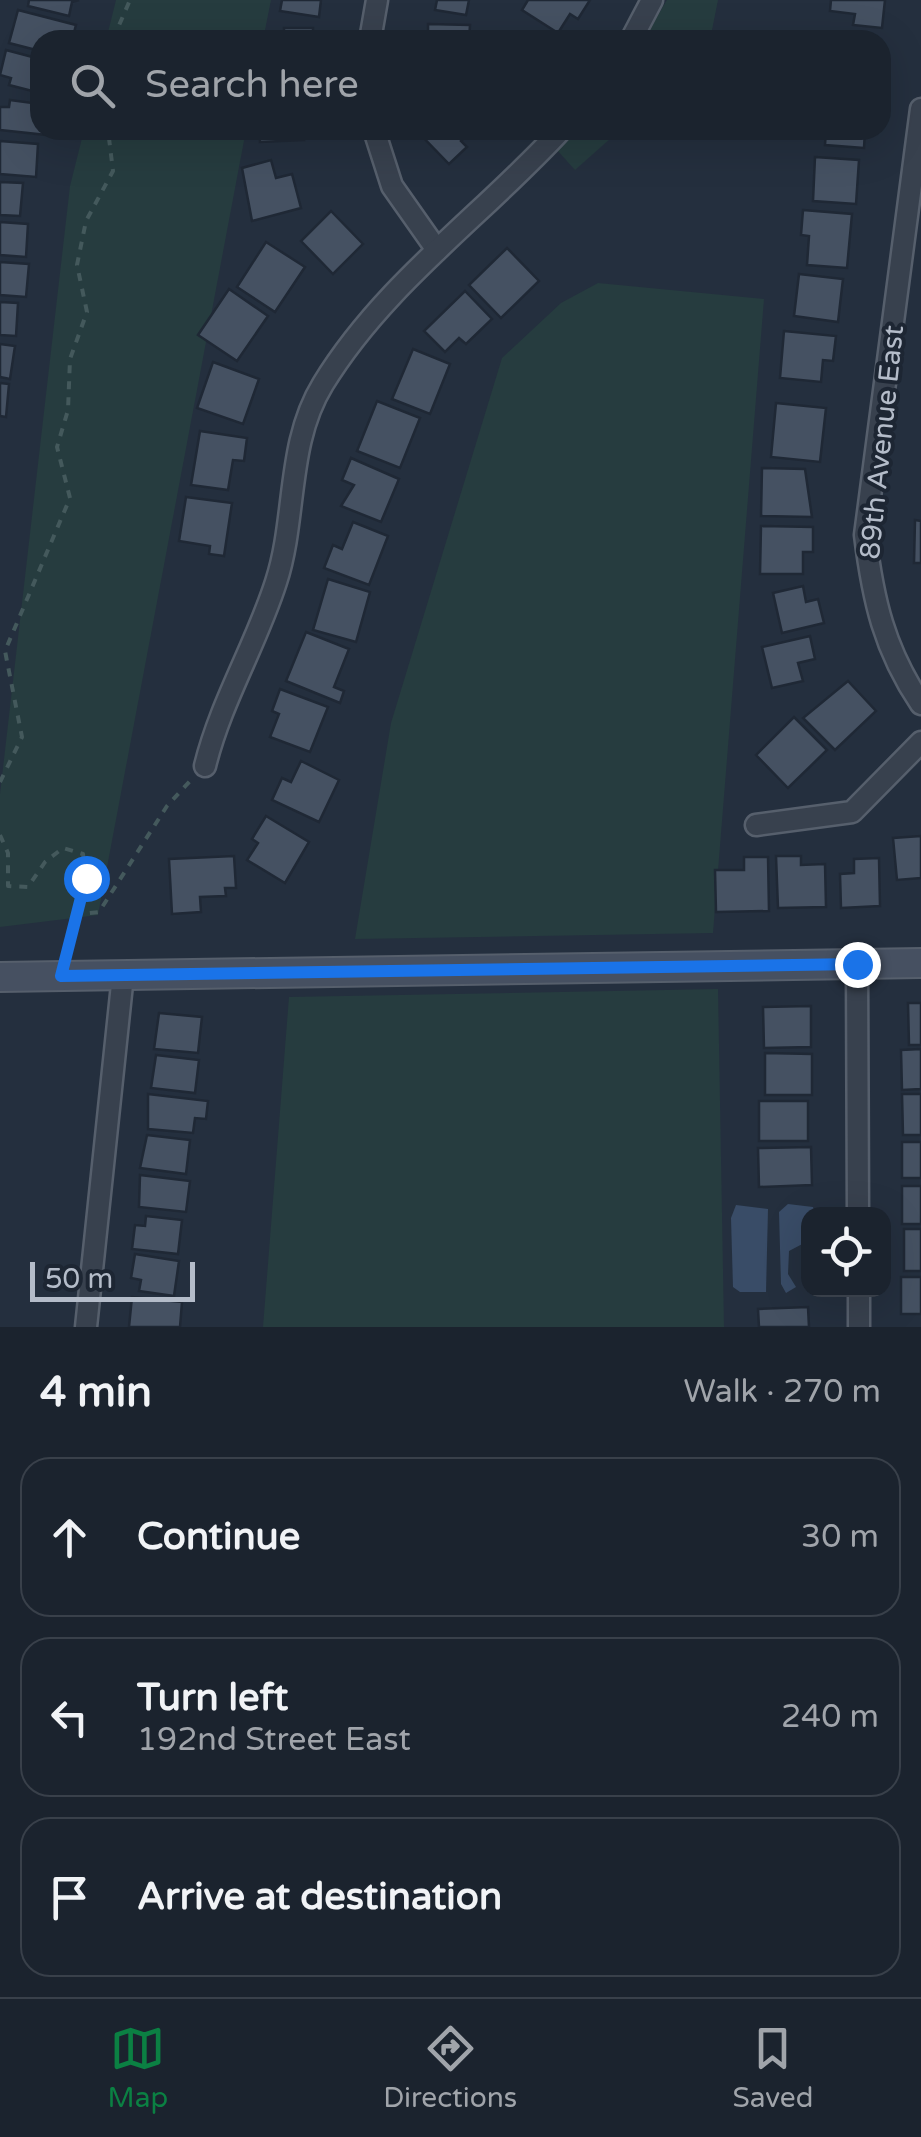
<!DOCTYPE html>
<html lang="en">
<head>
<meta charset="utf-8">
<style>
	body { margin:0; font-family:"Varela Round",sans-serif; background:#282f3a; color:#f1f3f6 }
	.controls { position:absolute; right:30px; bottom:30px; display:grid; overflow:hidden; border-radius:20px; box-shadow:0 10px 40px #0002 }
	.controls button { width:90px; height:90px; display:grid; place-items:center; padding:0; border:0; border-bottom:2px solid #39404a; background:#1b232e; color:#f1f3f6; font:50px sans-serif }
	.scale { position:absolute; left:30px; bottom:25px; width:165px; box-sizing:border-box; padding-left:10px; border:5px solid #b4bcc9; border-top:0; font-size:28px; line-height:35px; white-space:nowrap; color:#b4bcc9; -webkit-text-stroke:8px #1d2633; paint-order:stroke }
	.stop { position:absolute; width:30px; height:30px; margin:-22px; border:8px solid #1a73e8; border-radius:50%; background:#fff }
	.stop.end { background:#1a73e8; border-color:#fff; box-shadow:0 2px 10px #0008 }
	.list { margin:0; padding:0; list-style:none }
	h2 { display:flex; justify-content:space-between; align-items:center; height:130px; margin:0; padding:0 40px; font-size:42px }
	h2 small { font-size:32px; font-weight:400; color:#a0a4aa }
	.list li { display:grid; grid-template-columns:65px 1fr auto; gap:30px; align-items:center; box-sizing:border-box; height:160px; margin:0 20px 20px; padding:0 20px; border:2px solid #39404a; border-radius:30px }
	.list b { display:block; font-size:38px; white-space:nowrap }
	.list p { margin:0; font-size:32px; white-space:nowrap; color:#a0a4aa }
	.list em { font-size:32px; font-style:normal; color:#a0a4aa }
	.icon { flex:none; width:55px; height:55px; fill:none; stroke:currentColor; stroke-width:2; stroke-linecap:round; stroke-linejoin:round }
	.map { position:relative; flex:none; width:921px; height:1327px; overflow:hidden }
	.search { position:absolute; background:#1b232e; box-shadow:0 10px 40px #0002; left:30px; right:30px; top:30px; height:110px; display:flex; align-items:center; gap:25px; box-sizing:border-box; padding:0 35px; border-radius:30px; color:#a0a4aa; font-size:38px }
	.sheet { height:670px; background:#1b232e }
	nav { display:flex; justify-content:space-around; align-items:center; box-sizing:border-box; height:140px; border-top:2px solid #39404a; background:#1b232e; font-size:28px; color:#a0a4aa }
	nav a { display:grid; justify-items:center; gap:5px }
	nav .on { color:#0b8043 }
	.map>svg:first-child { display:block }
</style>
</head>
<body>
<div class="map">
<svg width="921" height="1327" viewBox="0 0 921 1327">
	<rect width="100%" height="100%" fill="#242f3e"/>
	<g fill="#263c3f">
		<polygon points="116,0 271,0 263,40 106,40"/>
		<polygon points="667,0 718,0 710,40 643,40"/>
		<polygon points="84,130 246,130 98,915 0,927 0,794 70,186"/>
		<polygon points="573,130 620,130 575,170 557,150"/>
		<polygon points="598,283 764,299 713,933 355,939 391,723 502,358 561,303"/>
		<polygon points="718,989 724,1327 263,1327 289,997"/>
	</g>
	<g fill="#394c67">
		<polygon points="788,1204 813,1207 815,1214 808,1214 808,1241 789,1251 788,1274 796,1287 786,1293 781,1284 779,1212"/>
		<polygon points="736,1205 768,1209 766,1292 740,1292 733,1287 731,1218"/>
	</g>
	<g fill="#455162" stroke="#1f2835" stroke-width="2.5">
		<polygon points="29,0 79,0 72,2 69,16 28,6"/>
		<polygon points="282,0 321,0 319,17 280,11"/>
		<polygon points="437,0 469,0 466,15 435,10"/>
		<polygon points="528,0 590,0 578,19 570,14 558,33 522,10"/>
		<polygon points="831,0 885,0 882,28 853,25 855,14 830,11"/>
		<polygon points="18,10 76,25 72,40 40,40 40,51 9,43"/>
		<polygon points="428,24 470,25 469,40 428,40"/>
		<polygon points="284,28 313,28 313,40 267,40 284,39"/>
		<polygon points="6,50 40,59 40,93 9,85 11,78 0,75"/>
		<polygon points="10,100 40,104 40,130 47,130 47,135 0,130 0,107 9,107"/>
		<polygon points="259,130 303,130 304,140 260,142"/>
		<polygon points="416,130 472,130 461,141 467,147 449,164"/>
		<polygon points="826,130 865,130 864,148 825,145"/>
		<polygon points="0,141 38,144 36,177 0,174"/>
		<polygon points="815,157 859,160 856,204 813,201"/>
		<polygon points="271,160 276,178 292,174 301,208 252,221 242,168"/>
		<polygon points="0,182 23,183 20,216 0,215"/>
		<polygon points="803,210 852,214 847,268 807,265 809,236 801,235"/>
		<polygon points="331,211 363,244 333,274 301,241"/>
		<polygon points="0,222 28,224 26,257 0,255"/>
		<polygon points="266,242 305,267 275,312 237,287"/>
		<polygon points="507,248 539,281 501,318 469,285"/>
		<polygon points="0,262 29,264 26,297 0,295"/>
		<polygon points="799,274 843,279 838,322 794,316"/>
		<polygon points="229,289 268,316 237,361 198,335"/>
		<polygon points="465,291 492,319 466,344 459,338 445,352 424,331"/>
		<polygon points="0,302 18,303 16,336 0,335"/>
		<polygon points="784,331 836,336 833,361 823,360 821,382 780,378"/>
		<polygon points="0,344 15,346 10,379 0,377"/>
		<polygon points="413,349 450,364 430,414 392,399"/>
		<polygon points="213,362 259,379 243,424 197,408"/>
		<polygon points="0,383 9,384 6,417 0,416"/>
		<polygon points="377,401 420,418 400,468 357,451"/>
		<polygon points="776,403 826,408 820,462 771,457"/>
		<polygon points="200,431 247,438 244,461 233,460 228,490 191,485"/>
		<polygon points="351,458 399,479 381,522 341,506 354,485 342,480"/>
		<polygon points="762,468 805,469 812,517 761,516"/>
		<polygon points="186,497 232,503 224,556 209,554 210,546 179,541"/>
		<polygon points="915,520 921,521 921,563 914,563"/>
		<polygon points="353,522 388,536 369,585 324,568 333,545 342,549"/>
		<polygon points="761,526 813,527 813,552 803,552 803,574 760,574"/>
		<polygon points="328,579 370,592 356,642 313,630"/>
		<polygon points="803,586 806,602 818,599 824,623 782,633 773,593"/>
		<polygon points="306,632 349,649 334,687 344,691 340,703 286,681"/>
		<polygon points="810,636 815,659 798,663 803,681 772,688 762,647"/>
		<polygon points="848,681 876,711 835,750 803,718"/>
		<polygon points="280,689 328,707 310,752 270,737 279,714 272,711"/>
		<polygon points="794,717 827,750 788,788 756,755"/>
		<polygon points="301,761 339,780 319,822 272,800 282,778 291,782"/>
		<polygon points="266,816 309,842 285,883 247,860 258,843 252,839"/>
		<polygon points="921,836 921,878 897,880 893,838"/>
		<polygon points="234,856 236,888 225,888 226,896 200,897 201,912 172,914 169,859"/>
		<polygon points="776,856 801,856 801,865 825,864 826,907 778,908"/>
		<polygon points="744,857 768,857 769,911 716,912 715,870 744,870"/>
		<polygon points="879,858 880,906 841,908 840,874 854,873 854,859"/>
		<polygon points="908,1003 921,1003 921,1045 909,1045"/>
		<polygon points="811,1006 811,1047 764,1048 763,1007"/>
		<polygon points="159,1013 202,1017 198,1053 154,1049"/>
		<polygon points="921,1049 921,1089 902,1090 901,1050"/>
		<polygon points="765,1053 812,1054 812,1095 765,1095"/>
		<polygon points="156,1055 199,1060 195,1093 151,1088"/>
		<polygon points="148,1094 208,1101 206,1119 195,1118 193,1133 148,1129"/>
		<polygon points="902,1094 921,1094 921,1135 903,1135"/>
		<rect x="759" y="1101" width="49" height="40"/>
		<polygon points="147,1135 190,1140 186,1174 140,1168"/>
		<rect x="902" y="1142" width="19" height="36"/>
		<polygon points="811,1147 812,1185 759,1187 758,1148"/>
		<polygon points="140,1175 190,1181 186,1212 139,1207"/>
		<rect x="902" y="1186" width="19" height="38"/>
		<polygon points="146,1216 182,1220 178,1254 132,1249 135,1225 145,1226"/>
		<rect x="904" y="1229" width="17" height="42"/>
		<polygon points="135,1254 179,1261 174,1296 139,1291 141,1280 131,1278"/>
		<rect x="901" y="1277" width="20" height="37"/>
		<polygon points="132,1297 182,1302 180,1327 129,1327"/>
		<polygon points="808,1307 809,1327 759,1327 758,1309"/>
	</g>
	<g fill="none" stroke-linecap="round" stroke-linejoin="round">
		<g stroke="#565f6c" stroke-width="25">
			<g id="street">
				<polyline points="370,40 377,0"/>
				<polyline points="631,40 652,0"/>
				<path d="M921,109L865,535C873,600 884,649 921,704"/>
				<polyline points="374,130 392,186 437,250"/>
				<path d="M205,766C221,701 256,645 276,582C297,518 286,444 323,384C384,284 482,216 561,130"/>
				<polyline points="756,825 852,812 921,742"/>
				<polyline points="857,964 858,1214"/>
				<polyline points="859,1290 859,1327"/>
				<polyline points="86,1327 123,975"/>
			</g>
		</g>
		<g stroke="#565f6c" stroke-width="32">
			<polyline id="secondary" points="0,977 921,963"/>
		</g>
		<g stroke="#44595c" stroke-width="4" stroke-dasharray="8 8" stroke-linecap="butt">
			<polyline points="118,40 117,30 130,0"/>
			<polyline points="0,782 22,737 5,651 70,498 57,447 68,410 70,359 87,312 77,265 86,221 113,171 108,130"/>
			<polyline points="0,835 8,853 8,886 28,887 45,862 63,848 83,854 86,878 66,949"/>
			<polyline points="74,915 99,912 167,806 190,781"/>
		</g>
		<use href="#street" stroke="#38414e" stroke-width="20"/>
		<use href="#secondary" stroke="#465061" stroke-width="28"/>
	</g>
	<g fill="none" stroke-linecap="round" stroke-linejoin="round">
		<polyline stroke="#1a73e8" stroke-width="12" points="86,878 61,976 857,964"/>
	</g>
	<g text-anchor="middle" stroke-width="8" stroke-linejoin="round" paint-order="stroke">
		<g font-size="28" fill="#b4bcc9" stroke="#1d2633">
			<text transform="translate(881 442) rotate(-84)" y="10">89th Avenue East</text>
		</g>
	</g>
</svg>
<div class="controls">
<button><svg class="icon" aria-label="locate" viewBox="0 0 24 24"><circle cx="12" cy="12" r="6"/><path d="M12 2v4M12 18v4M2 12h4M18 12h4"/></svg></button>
</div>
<div class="scale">50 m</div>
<div class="stop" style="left:86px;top:878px"></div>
<div class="stop end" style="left:857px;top:964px"></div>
<div class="search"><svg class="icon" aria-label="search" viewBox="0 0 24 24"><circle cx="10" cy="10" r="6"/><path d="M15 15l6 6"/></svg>Search here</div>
</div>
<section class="sheet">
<h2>4 min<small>Walk · 270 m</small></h2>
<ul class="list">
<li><svg class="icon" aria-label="ahead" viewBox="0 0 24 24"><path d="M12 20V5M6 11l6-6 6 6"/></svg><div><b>Continue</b></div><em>30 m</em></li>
<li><svg class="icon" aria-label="left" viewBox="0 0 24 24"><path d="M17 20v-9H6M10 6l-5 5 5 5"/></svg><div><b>Turn left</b><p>192nd Street East</p></div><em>240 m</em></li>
<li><svg class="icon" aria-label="arrive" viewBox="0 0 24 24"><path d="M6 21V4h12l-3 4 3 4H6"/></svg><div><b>Arrive at destination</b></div></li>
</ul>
</section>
<nav>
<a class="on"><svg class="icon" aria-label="map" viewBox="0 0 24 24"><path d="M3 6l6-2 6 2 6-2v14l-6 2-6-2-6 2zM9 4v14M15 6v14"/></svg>Map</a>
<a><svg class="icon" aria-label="directions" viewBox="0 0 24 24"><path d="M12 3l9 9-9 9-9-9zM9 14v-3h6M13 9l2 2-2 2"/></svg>Directions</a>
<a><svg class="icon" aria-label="saved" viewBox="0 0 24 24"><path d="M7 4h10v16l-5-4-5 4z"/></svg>Saved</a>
</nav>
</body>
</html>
